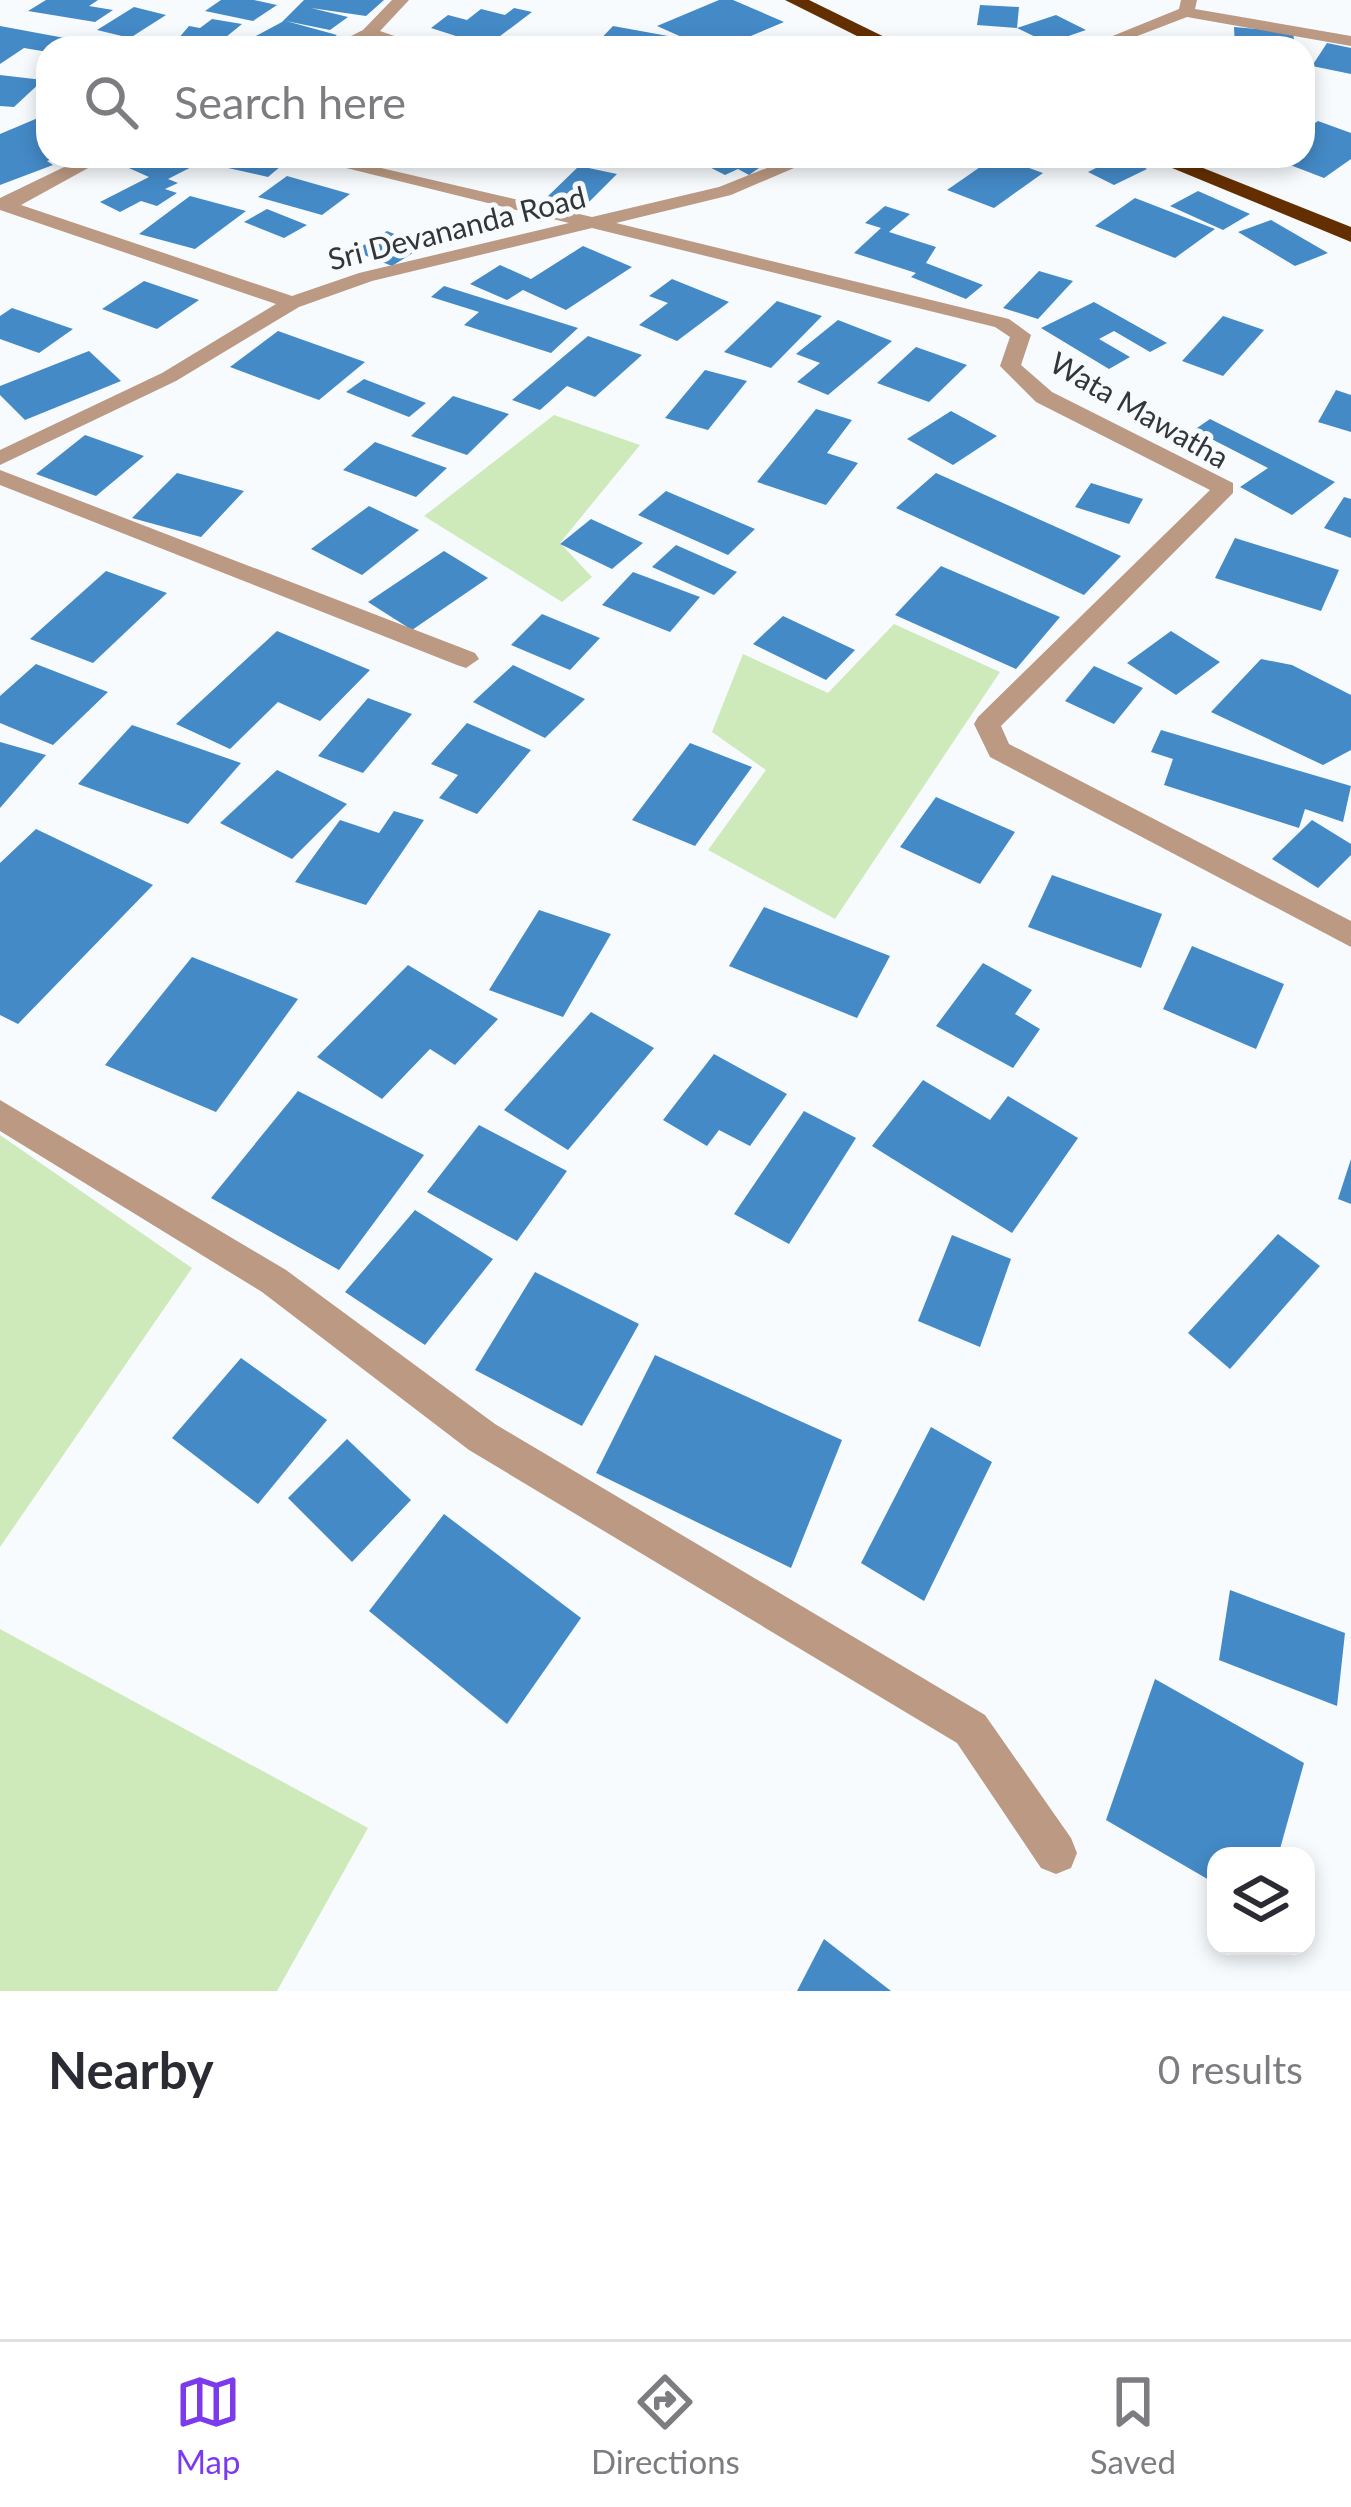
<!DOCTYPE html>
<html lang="en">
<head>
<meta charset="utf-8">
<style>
	body { margin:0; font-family:Lato,sans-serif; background:#f2f2f3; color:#2b2b33 }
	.controls { position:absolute; right:36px; bottom:36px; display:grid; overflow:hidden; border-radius:24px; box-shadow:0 6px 18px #0003 }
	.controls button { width:108px; height:108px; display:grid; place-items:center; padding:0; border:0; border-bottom:3px solid #e1e1e2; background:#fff; color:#2b2b33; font:60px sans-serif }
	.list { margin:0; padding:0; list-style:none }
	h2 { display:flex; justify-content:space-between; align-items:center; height:156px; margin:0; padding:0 48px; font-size:51px }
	h2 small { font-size:39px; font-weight:400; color:#7c7c81 }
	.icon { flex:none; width:66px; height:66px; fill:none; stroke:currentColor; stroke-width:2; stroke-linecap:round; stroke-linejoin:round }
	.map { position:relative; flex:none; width:1351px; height:1991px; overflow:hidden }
	.search { position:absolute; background:#fff; box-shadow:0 6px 18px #0003; left:36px; right:36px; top:36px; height:132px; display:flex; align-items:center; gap:30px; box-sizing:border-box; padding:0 42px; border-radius:36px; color:#7c7c81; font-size:45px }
	.sheet { height:348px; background:#fff }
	nav { display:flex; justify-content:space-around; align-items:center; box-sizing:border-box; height:168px; border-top:3px solid #e1e1e2; background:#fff; font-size:33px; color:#7c7c81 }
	nav a { display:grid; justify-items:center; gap:6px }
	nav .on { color:#7c3aed }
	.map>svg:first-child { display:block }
</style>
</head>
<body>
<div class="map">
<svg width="1351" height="1991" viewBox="0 0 1351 1991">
	<rect width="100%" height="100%" fill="#f7fbfe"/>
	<g fill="#ceeabb">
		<polygon points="554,415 640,445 560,543 592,577 562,602 424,516"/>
		<polygon points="894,624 1000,672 835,919 708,850 766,770 712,732 743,654 828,693"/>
		<polygon points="0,1135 192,1268 0,1547"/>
		<polygon points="0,1629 368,1828 277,1991 0,1991"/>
	</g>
	<g fill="#448ac7">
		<polygon points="46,0 98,0 89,6 113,10 95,22 28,11"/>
		<polygon points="221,0 254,0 277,5 253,21 205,11"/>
		<polygon points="304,0 384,0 366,16 311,8 348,17 330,30 286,21 337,35 318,48 249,48 253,45 243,43 282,22"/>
		<polygon points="719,0 733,0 784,22 727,46 715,41 702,46 657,26"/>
		<polygon points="980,5 1019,7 1017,28 977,25"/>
		<polygon points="134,7 166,15 130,38 97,30"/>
		<polygon points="514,8 532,12 487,46 431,28 448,15 467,20 481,9 505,15"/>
		<polygon points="1056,15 1086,30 1048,43 1017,28"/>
		<polygon points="212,19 242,24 215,46 172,46 189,26 200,28"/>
		<polygon points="0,26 70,39 48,52 24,48 0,64"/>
		<polygon points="613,26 679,38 670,48 593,47"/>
		<polygon points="1234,27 1293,32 1295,48 1235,48"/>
		<polygon points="1327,43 1351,48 1351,74 1312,66"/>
		<polygon points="0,75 43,80 14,107 0,106"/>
		<polygon points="45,115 48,156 59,156 47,161 53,165 0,185 0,134"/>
		<polygon points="1318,121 1351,133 1351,159 1324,178 1267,156 1303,156 1303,131"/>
		<polygon points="140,156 213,156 168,179 178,183 165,189 177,193 157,206 141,201 120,212 100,202 149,177 122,165"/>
		<polygon points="242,156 293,156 268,177 228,168"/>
		<polygon points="398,156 443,156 429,168 394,160"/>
		<polygon points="688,156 766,156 772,159 749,175 738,169 725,175"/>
		<polygon points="996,156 1043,173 994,208 947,190"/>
		<polygon points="1120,156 1147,169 1114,185 1088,172"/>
		<polygon points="579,166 617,174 583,208 545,199"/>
		<polygon points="287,176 350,194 322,215 258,197"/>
		<polygon points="1198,191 1250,214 1223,230 1170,206"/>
		<polygon points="190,196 246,211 195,249 139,234"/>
		<polygon points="1135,198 1215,229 1175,258 1095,226"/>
		<polygon points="885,206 910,214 889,232 936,247 926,263 983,285 966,299 911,277 916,273 854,253 881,228 865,223"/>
		<polygon points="267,209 307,225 284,238 244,222"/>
		<polygon points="1271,220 1328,253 1295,266 1238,232"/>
		<polygon points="387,231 424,246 392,266 354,251"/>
		<polygon points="583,246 632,267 566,310 523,290 507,300 470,284 500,265 531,279"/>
		<polygon points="1039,271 1073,281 1038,319 1003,308"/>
		<polygon points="672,279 729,302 677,341 639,325 668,303 649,296"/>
		<polygon points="144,281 199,300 157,329 102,309"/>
		<polygon points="444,286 578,328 551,353 464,325 479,312 431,297"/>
		<polygon points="777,301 822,316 771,368 724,352"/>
		<polygon points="1094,302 1167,343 1150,352 1114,331 1099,339 1130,357 1109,369 1041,328"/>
		<polygon points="12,308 73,329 39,353 0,339 0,316"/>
		<polygon points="1223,316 1264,330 1223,376 1182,361"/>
		<polygon points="838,320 892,341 828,395 797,382 820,363 796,354"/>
		<polygon points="278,331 365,362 319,400 230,367"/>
		<polygon points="588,336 642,355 595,397 567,386 540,410 512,400"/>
		<polygon points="916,347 967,365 929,402 877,383"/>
		<polygon points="89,351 121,381 25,420 0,395 0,386"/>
		<polygon points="705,370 747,381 708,430 665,418"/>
		<polygon points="364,379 426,403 409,417 346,392"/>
		<polygon points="1336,390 1351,395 1351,432 1318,422"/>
		<polygon points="453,396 509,414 467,455 411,436"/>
		<polygon points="816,409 852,420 827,453 858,463 826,505 757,482"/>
		<polygon points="951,411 997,436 953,465 907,439"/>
		<polygon points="1210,419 1335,482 1292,515 1240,487 1268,468 1194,430"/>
		<polygon points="85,435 144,456 96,496 36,474"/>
		<polygon points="375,442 447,468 416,497 343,470"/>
		<polygon points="177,473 244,491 201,537 132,518"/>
		<polygon points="936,473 1121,556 1084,595 896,508"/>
		<polygon points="1091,483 1143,499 1129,524 1075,507"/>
		<polygon points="666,491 755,529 728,555 638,515"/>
		<polygon points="1344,497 1351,499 1351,538 1324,528"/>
		<polygon points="369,506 419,530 362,575 311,549"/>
		<polygon points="591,519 643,543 612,569 560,544"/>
		<polygon points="1235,538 1339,570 1321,611 1215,578"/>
		<polygon points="676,545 737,572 714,595 652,567"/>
		<polygon points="444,551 488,578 412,630 368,602"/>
		<polygon points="941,566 1060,617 1016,669 895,615"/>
		<polygon points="106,571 167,593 93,663 30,639"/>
		<polygon points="633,572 700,597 670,632 602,605"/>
		<polygon points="542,614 600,638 570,670 511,645"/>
		<polygon points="783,616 855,650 826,680 753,644"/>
		<polygon points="277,631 370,670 320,721 278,702 230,749 176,724"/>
		<polygon points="1171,631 1220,662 1176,695 1127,663"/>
		<polygon points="1261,659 1292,665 1351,695 1351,750 1323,765 1211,712"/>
		<polygon points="36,664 108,692 53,745 0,723 0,696"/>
		<polygon points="513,665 585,699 545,738 473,702"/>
		<polygon points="1094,666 1143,688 1114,724 1065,701"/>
		<polygon points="368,698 412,714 363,773 318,756"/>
		<polygon points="467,723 531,750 477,814 439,798 458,775 431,764"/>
		<polygon points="132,725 241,763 188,824 78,784"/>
		<polygon points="1161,730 1351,786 1343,822 1305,809 1299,828 1164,785 1173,759 1151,752"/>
		<polygon points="0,742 46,755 0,808"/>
		<polygon points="690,743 752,767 695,846 632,820"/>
		<polygon points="277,770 347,804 292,859 220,823"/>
		<polygon points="936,797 1015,832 980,884 900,847"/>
		<polygon points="394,811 424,820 366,905 295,882 340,820 379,833"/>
		<polygon points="1312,820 1351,844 1351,855 1318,888 1272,859"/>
		<polygon points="36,829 153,885 18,1024 0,1015 0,863"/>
		<polygon points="1052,875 1162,914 1141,968 1028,927"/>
		<polygon points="764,907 890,956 857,1018 729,966"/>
		<polygon points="539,910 611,934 563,1017 489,990"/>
		<polygon points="1192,946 1284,984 1256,1049 1163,1009"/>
		<polygon points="192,957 298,999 216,1112 105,1065"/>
		<polygon points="983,963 1032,990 1015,1014 1040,1029 1013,1068 936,1026"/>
		<polygon points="408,965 498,1019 455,1065 430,1049 382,1099 317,1057"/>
		<polygon points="591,1012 654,1048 568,1150 504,1110"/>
		<polygon points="714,1054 787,1094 750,1146 719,1130 707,1146 663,1120"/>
		<polygon points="923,1080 990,1120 1008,1096 1078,1138 1012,1233 872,1146"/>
		<polygon points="298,1091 424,1155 339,1270 211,1198"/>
		<polygon points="804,1111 856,1138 789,1244 734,1214"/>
		<polygon points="479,1125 567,1171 517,1241 427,1192"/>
		<polygon points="1351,1159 1351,1204 1338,1199"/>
		<polygon points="415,1210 493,1259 425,1345 345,1292"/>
		<polygon points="1278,1234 1320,1266 1230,1369 1188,1333"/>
		<polygon points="952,1235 1011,1259 980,1347 918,1321"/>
		<polygon points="535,1272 639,1324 582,1426 475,1370"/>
		<polygon points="655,1355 842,1440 791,1568 596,1473"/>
		<polygon points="241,1358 327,1420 258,1504 172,1438"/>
		<polygon points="931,1427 992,1462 924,1601 861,1563"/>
		<polygon points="347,1439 411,1500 352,1562 288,1498"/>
		<polygon points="444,1514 581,1618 507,1724 369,1611"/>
		<polygon points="1230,1590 1345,1633 1337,1706 1219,1660"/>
		<polygon points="1155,1679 1304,1763 1278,1856 1216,1856 1216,1884 1106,1820"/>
		<polygon points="824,1939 891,1991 797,1991"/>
	</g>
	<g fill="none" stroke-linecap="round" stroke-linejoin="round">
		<g fill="#bb9982" fill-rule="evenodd">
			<polygon points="392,0 409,0 380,31 429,48 403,48 370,38 348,48 327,48 363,30"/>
			<polygon points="1181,0 1197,0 1195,9 1351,36 1351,46 1187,17 1106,48 1083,48 1179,9"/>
			<polygon points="87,156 110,156 21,205 292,296 359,273 569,223 338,166 338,158 592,217 719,187 797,156 822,156 731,195 616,223 1009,319 1031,335 1021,365 1052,392 1233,483 1233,493 1001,726 1009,744 1351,921 1351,947 990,757 974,724 978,717 1210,490 1036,402 1000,366 1010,337 995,327 592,228 372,281 299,307 176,381 0,465 0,450 162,373 276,304 0,210 0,198"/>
			<polygon points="0,470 475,653 479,659 466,668 457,665 0,485"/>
			<polygon points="0,1100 286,1270 495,1424 985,1715 1071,1838 1077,1853 1071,1868 1056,1874 1041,1868 957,1743 469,1450 262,1292 0,1131"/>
		</g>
		<g fill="#642f00" fill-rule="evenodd">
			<polygon points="785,0 809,0 907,48 881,48"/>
			<polygon points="1143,156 1173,156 1351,227 1351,242"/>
		</g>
	</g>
	<g text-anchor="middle" stroke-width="10" stroke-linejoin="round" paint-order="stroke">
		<g font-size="30" fill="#333638" stroke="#f7fbfe">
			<text transform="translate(457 229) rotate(-14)" y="10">Sri Devananda Road</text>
			<text transform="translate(1139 411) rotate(30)" y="10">Wata Mawatha</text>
		</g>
	</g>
</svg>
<div class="controls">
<button><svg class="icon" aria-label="layers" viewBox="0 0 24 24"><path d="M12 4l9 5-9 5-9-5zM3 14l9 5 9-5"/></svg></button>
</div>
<div class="search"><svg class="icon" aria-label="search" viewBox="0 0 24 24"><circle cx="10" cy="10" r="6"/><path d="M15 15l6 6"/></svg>Search here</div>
</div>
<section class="sheet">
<h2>Nearby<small>0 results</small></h2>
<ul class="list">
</ul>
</section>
<nav>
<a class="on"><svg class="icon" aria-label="map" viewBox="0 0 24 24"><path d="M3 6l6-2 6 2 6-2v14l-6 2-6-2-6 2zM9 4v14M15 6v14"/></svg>Map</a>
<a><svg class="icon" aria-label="directions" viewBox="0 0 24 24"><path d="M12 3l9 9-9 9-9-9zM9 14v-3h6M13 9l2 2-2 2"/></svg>Directions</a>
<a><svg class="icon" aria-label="saved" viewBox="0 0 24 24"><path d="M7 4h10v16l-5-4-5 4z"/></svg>Saved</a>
</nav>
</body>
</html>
